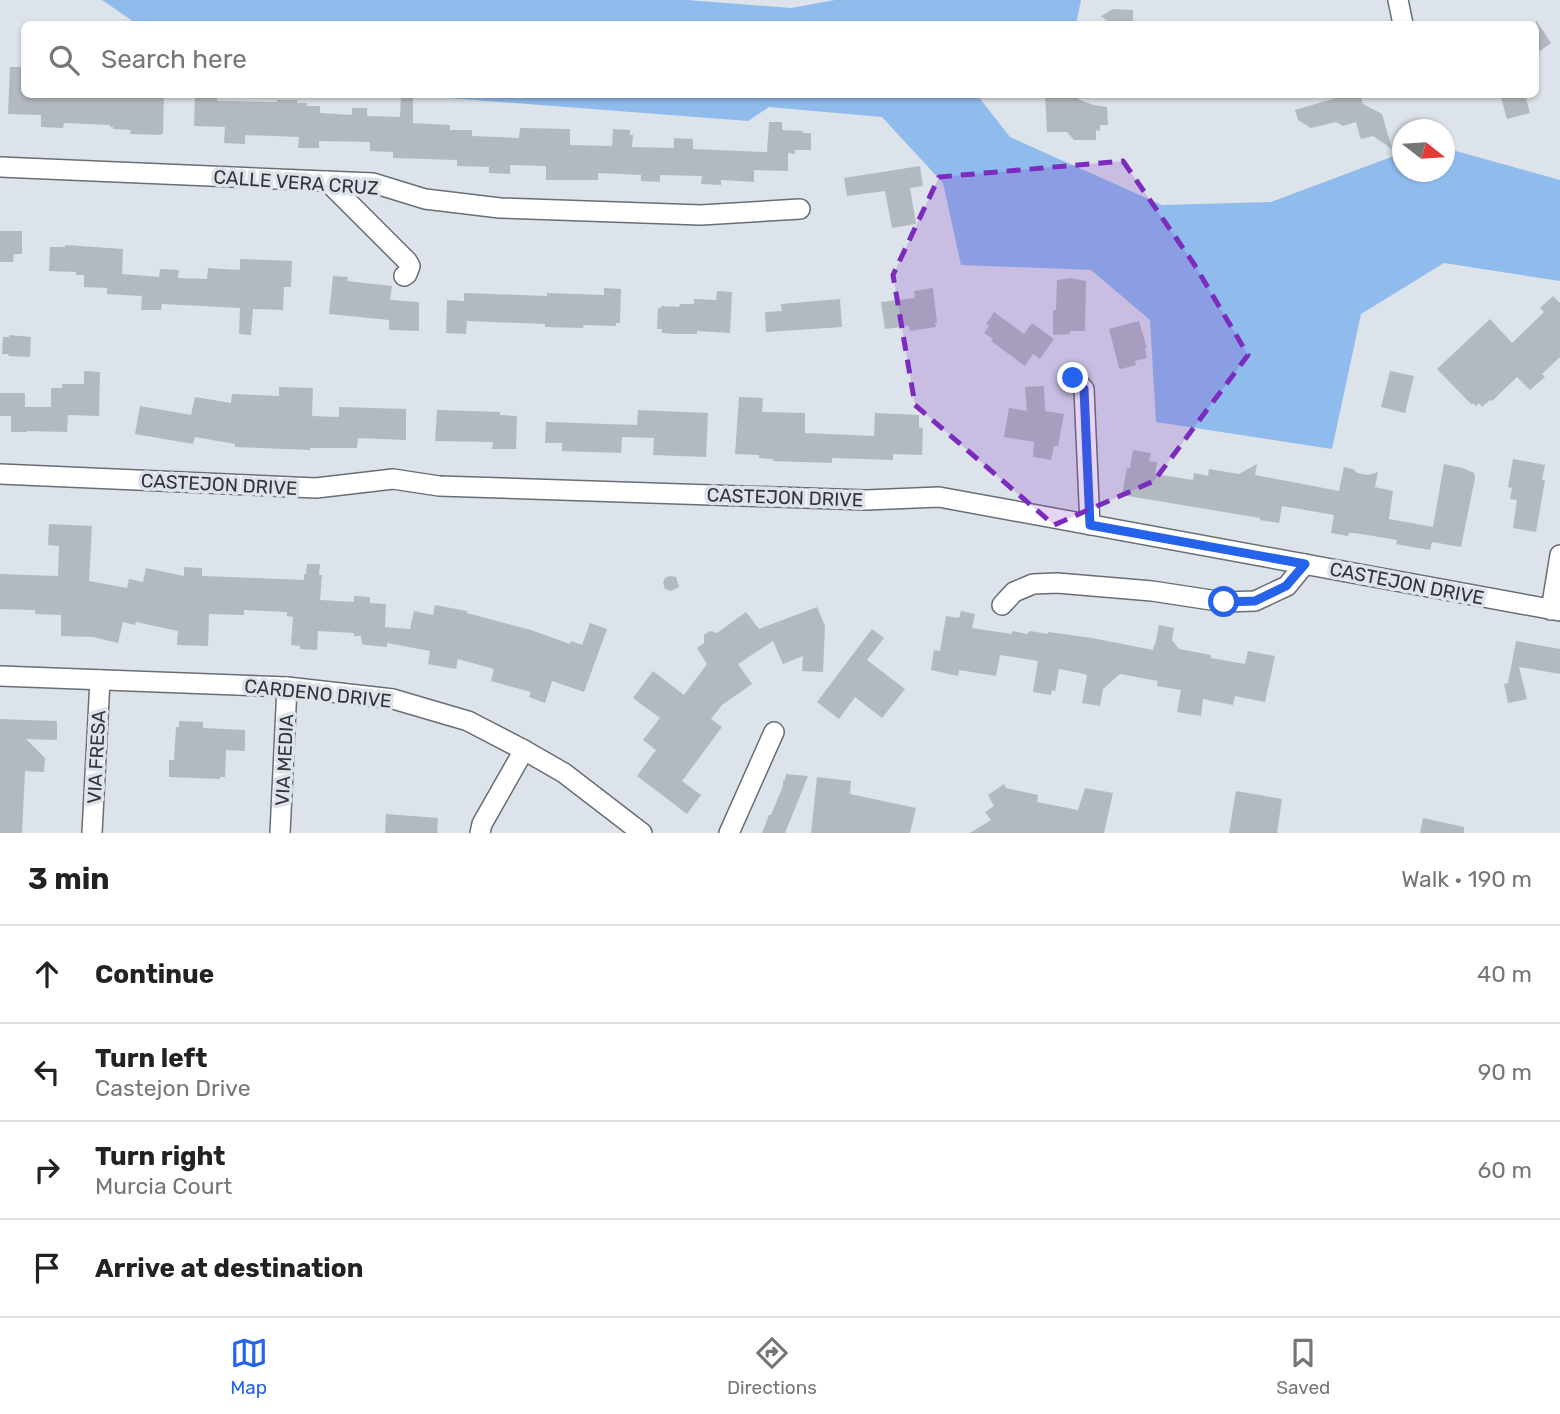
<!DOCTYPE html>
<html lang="en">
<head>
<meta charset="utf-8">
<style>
	body { margin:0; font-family:Rubik,sans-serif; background:#f2f2f2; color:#222 }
	.compass { position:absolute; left:1392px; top:119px; width:63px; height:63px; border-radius:50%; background:#fff; box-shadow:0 2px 5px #0004; rotate:107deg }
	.stop { position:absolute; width:21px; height:21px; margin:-16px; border:5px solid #2563eb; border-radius:50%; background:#fff }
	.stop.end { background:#2563eb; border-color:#fff; box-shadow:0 2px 7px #0008 }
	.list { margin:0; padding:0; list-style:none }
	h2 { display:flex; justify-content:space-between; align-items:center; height:91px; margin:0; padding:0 28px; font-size:30px }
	h2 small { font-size:23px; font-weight:400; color:#767676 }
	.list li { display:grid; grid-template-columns:46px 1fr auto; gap:21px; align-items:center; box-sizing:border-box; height:98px; padding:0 28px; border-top:2px solid #e0e0e0 }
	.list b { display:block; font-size:26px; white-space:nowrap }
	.list p { margin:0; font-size:23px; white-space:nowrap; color:#767676 }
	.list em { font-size:23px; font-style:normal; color:#767676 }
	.icon { flex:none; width:38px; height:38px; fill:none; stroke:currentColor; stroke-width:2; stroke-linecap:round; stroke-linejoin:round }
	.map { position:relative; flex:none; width:1560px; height:833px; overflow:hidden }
	.search { position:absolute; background:#fff; box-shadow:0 2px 5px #0004; left:21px; right:21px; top:21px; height:77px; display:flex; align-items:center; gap:18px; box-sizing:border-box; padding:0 24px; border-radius:10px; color:#767676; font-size:26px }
	.sheet { height:483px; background:#fff }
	nav { display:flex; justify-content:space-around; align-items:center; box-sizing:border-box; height:98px; border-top:2px solid #e0e0e0; background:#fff; font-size:19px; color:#767676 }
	nav a { display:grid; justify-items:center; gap:4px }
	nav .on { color:#2563eb }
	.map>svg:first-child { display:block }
</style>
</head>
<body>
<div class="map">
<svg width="1560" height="833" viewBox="0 0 1560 833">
	<rect width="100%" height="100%" fill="#dde3ea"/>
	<g fill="#8fbbed">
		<polygon points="102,0 687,0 791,8 835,0 1081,0 1076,24 144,24 134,22"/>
		<polygon points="410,95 977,95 1010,137 1162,205 1271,202 1402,153 1402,172 1444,172 1445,148 1560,180 1560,281 1444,263 1361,314 1332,449 1156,422 1150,320 1091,270 961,265 943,183 882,117 769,107 748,121"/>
	</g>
	<g fill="#b3b9c0">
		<polygon points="1113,9 1133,10 1133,24 1111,24 1101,16"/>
		<polygon points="1536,20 1551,43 1536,54"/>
		<polygon points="10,67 24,67 24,94 164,94 163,134 161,134 161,135 130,134 131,130 113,129 113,127 110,127 110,125 64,123 63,128 41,127 41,115 8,114"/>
		<polygon points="195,94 217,94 217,101 268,102 277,102 277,100 297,100 297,103 307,103 307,106 320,106 320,113 352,115 352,108 367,108 367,116 400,117 401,94 413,94 413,123 450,125 450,130 472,130 472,136 519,138 520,128 570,129 570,145 612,146 613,129 630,130 630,135 633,135 632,147 674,148 674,138 693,139 693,149 767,152 769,122 782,122 782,130 803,131 803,133 811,133 811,150 795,150 795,154 788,153 788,171 754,170 754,182 721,180 721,185 701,184 702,176 660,175 660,182 641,181 641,175 598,173 598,180 546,180 546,166 510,165 510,174 489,173 489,167 457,166 457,160 393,158 393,152 370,151 370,142 319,141 319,148 298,148 299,137 245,135 245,144 224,143 225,127 194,126"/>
		<polygon points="1045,94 1078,94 1078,99 1093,105 1107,107 1108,125 1100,125 1100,131 1096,130 1096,140 1074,140 1067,132 1047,132"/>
		<polygon points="1350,94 1360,94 1363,104 1382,114 1392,149 1373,136 1362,139 1360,137 1356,122 1343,126 1336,122 1311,128 1298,120 1295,110"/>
		<polygon points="1500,94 1525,94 1530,113 1507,119"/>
		<polygon points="920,166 923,186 910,188 916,224 892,228 885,191 847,196 844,178"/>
		<polygon points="0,231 22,231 22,254 14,254 13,262 0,262"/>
		<polygon points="65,245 123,249 122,274 159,277 160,269 179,270 178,278 207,279 208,268 240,270 240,259 292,261 291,287 284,287 283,310 253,309 251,335 239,334 240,308 162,304 161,310 141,310 142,296 107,294 107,288 84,287 84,275 76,275 76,272 49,271 50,247 65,247"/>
		<polygon points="333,276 348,277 347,281 392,286 390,300 419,302 419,331 389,330 389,320 329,314"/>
		<polygon points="1071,278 1086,281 1085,331 1070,331 1070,334 1053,335 1053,310 1056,310 1057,280"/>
		<polygon points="604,288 621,289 620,323 616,323 616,326 584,325 583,328 545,327 545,324 467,321 466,334 446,333 447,300 464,301 464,293 547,296 547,293 604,295"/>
		<polygon points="933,288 937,323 935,323 936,327 910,331 909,326 885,329 881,302 915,298 914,291"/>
		<polygon points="717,291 732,292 730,333 697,331 697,334 676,334 662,333 662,329 657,329 658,308 661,308 661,306 679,307 680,304 694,304 694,299 716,300"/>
		<polygon points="1553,296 1560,303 1560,357 1542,374 1545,377 1530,390 1517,377 1492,401 1490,400 1482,407 1479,403 1476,406 1473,403 1472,405 1437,369 1490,319 1512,343 1544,312 1540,308"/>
		<polygon points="840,299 842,327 766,332 765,312 782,311 781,304"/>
		<polygon points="994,312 1024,334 1032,323 1054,339 1040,359 1033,354 1025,366 991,341 993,339 984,333 989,326 986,324"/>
		<polygon points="1139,321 1147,348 1145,348 1147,358 1135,361 1136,365 1121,369 1119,368 1109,329"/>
		<polygon points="9,335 31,337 30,357 8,356 9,354 2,354 3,337 9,337"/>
		<polygon points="84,371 100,372 99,416 68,415 67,432 27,431 27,432 11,432 11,416 0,416 0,393 25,393 25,407 51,407 51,388 62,388 62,384 84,384"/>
		<polygon points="1390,371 1414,376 1405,413 1381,407"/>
		<polygon points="1044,386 1045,411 1064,414 1058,446 1054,446 1051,460 1033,457 1034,442 1004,437 1009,408 1027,411 1025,387"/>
		<polygon points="279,387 313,388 312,416 339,417 339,407 406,409 406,440 358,438 357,448 310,448 310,450 235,447 235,444 195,437 193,444 135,434 140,406 191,415 195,397 231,403 232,394 279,396"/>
		<polygon points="739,397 763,398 762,412 805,413 805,433 874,436 875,413 919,415 919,428 923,428 922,455 893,454 893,460 832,458 832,463 773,461 773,459 759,458 759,455 735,454"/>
		<polygon points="437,410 500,412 500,415 517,416 516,449 492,449 493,442 435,441"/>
		<polygon points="638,410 708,413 706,457 653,455 654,438 622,437 621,453 562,451 562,443 545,443 546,422 637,425"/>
		<polygon points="1133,450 1151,453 1149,461 1157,462 1155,474 1193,480 1194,473 1208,476 1209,469 1239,474 1257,464 1255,475 1339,491 1344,467 1353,469 1357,473 1368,475 1378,472 1375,487 1393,491 1389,519 1433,527 1444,464 1463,468 1474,473 1475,478 1461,547 1432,542 1430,550 1396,544 1397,540 1355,533 1349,533 1348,536 1331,533 1334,515 1282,506 1279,523 1260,520 1260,518 1122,495 1127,468 1130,468"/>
		<polygon points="1513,459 1545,465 1542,480 1545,480 1536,532 1513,528 1517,500 1510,499 1512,488 1508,487"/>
		<polygon points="49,524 92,526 89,581 127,588 129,579 143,582 146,568 184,576 184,567 202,568 202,576 304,580 304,574 306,574 307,564 320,564 319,575 322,575 320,600 354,602 354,596 370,597 370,603 386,604 385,627 410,629 414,611 433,615 435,605 467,611 467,613 531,630 570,644 571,641 582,645 590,623 607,629 584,692 552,681 545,703 529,697 531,692 491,681 494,669 458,659 456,669 428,664 430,651 387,643 387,647 366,645 362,644 361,636 354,636 354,633 318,631 317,650 300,649 300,646 291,645 293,617 287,616 287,612 244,610 244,615 209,614 208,646 177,645 178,631 136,622 135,625 123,622 118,643 93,637 61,636 61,615 35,614 35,610 0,609 0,574 58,576 59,546 48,545"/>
		<polygon points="670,576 676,577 679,587 671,591 665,589 663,583 665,578"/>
		<polygon points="817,607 825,626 823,672 802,671 803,656 783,664 773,641 738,664 752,684 722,705 711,719 722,727 682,781 701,795 687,814 637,776 656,750 643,740 660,718 633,698 653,671 684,695 707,664 697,648 704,643 704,635 710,631 717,633 746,612 759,629"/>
		<polygon points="961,611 975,614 972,628 1012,634 1012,631 1027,634 1030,631 1048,634 1048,632 1092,638 1153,650 1154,645 1155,645 1159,625 1174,628 1172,640 1179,649 1211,655 1211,658 1245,664 1248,651 1275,656 1265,702 1235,696 1233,705 1203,699 1201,716 1177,712 1181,690 1157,686 1158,681 1120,674 1103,689 1100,706 1082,703 1087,676 1085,674 1059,669 1055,691 1052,690 1051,695 1033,692 1038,661 1000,655 996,676 959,670 958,676 931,670 934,650 940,651 946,616 959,618"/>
		<polygon points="872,629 884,638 867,660 905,689 882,718 855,697 839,719 817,702"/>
		<polygon points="1516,641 1560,649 1560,674 1519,667 1527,699 1508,703 1504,684 1508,683"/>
		<polygon points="0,719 57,721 57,740 26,739 45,758 44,772 25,771 22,833 0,833"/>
		<polygon points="179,721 203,722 203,728 245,730 245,751 226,750 225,777 220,777 220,779 169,777 169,760 174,760 176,727 179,727"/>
		<polygon points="786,774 808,776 785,833 762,833 769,815 771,815 783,786 783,780 785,780"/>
		<polygon points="817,777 851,781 850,794 916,808 910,833 811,833"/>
		<polygon points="1004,784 1006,788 1038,795 1037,802 1078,810 1085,788 1113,793 1104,833 970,833 991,820 985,812 994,806 988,795"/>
		<polygon points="1236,791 1282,799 1277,833 1229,833"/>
		<polygon points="386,814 438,818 437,833 385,833"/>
		<polygon points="1423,818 1464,827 1464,833 1420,833"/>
	</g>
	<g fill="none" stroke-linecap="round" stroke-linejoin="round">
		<g stroke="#686e74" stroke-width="22">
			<g id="minor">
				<polyline points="1398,0 1403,24"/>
				<polyline points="0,167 373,183 425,199 500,208 701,215 800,209"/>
				<polyline points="327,181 407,261 410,266 407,274 404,276"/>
				<polyline points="1073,378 1084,389 1090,525"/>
				<polyline points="0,474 316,488 393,479 439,486 866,500 939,497 1560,611"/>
				<polyline points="1002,605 1014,592 1033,584 1057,583 1152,591 1224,602 1255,601 1287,586 1305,564"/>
				<polyline points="1551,610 1560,555"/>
				<polyline points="0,676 287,687 393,699 468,721 524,750 564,773 642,833"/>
				<polyline points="92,833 100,680"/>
				<polyline points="280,833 287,687"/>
				<polyline points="480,833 482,824 524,750"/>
				<polyline points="729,833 774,732"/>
			</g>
		</g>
		<use href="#minor" stroke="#fff" stroke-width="19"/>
	</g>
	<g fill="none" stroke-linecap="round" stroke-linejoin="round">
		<polyline stroke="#2563eb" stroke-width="9" points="1073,378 1084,389 1090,525 1305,564 1286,586 1255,601 1224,602"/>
	</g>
	<path fill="#7b2cbf" fill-opacity="0.2" stroke="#7b2cbf" stroke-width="5" stroke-dasharray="14 9" stroke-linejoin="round" d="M1123,161L1194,264L1248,355L1154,481L1054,525L915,405L893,275L939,177Z"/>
	<g text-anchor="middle" stroke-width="7" stroke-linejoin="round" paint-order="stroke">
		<g font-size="19" fill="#323437" stroke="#dde3ea">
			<text transform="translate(296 182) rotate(4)" y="7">CALLE VERA CRUZ</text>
			<text transform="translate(219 484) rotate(3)" y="7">CASTEJON DRIVE</text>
			<text transform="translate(785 497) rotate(2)" y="7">CASTEJON DRIVE</text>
			<text transform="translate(1407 583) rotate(11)" y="7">CASTEJON DRIVE</text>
			<text transform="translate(318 693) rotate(6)" y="7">CARDENO DRIVE</text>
			<text transform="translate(96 757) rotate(-87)" y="7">VIA FRESA</text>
			<text transform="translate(284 760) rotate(-87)" y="7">VIA MEDIA</text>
		</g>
	</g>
</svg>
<svg class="compass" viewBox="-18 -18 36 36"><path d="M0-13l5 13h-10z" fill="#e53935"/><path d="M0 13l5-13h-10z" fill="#767676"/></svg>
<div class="stop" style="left:1224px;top:602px"></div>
<div class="stop end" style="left:1073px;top:378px"></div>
<div class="search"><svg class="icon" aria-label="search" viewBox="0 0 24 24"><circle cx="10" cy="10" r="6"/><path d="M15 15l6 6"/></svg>Search here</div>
</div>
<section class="sheet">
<h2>3 min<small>Walk · 190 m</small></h2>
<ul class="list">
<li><svg class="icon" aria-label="ahead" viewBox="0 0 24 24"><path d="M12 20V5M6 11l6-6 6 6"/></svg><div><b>Continue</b></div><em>40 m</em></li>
<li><svg class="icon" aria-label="left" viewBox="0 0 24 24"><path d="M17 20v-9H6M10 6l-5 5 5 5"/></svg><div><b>Turn left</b><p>Castejon Drive</p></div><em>90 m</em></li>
<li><svg class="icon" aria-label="right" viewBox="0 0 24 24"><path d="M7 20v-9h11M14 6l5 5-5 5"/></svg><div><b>Turn right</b><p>Murcia Court</p></div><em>60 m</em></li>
<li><svg class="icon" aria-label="arrive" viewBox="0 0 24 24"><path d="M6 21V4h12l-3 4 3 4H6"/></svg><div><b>Arrive at destination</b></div></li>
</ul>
</section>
<nav>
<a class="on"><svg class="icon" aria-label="map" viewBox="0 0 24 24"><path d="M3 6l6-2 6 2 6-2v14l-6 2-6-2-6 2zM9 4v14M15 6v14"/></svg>Map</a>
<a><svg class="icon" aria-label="directions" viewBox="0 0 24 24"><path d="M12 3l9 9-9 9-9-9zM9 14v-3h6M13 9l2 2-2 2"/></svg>Directions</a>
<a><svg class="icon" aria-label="saved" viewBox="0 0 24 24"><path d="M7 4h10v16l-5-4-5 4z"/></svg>Saved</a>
</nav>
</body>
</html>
